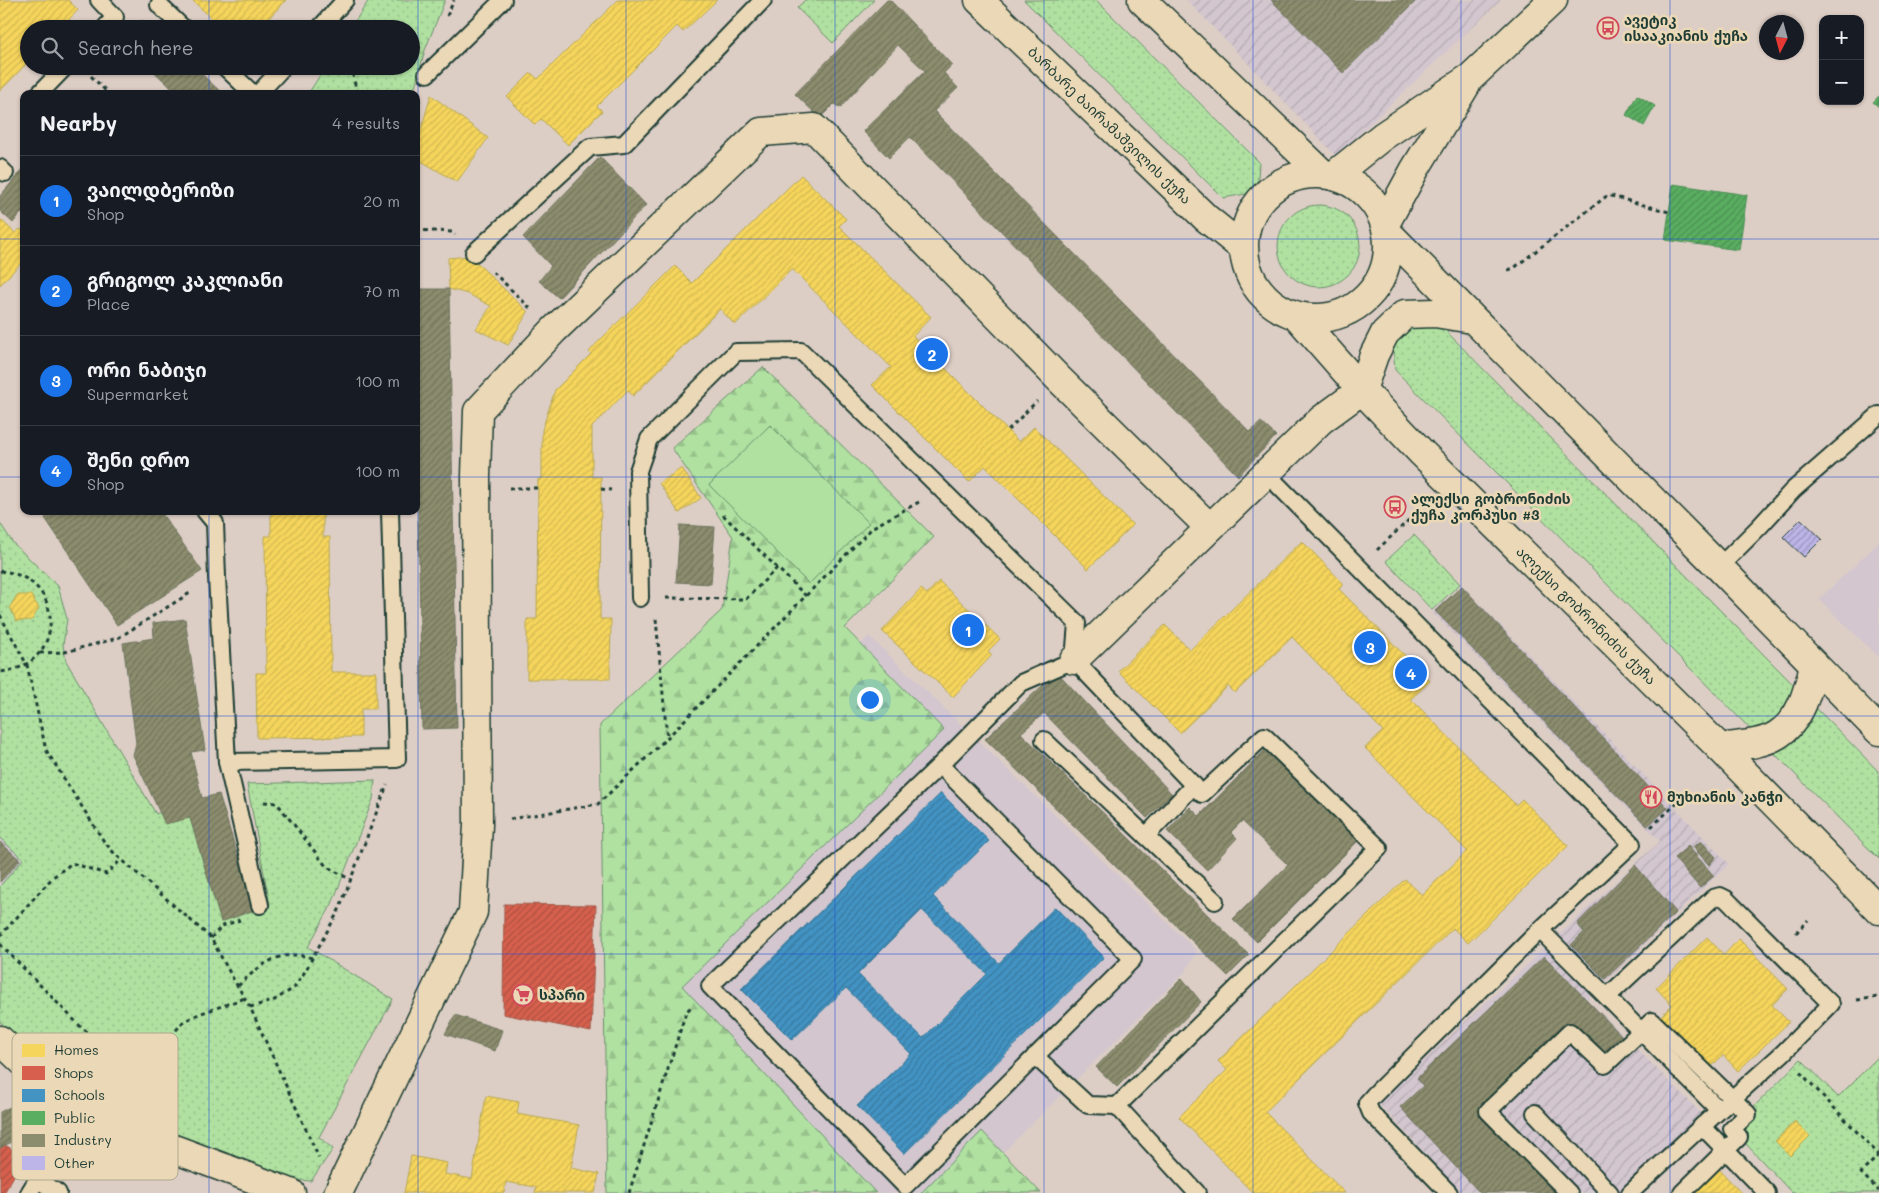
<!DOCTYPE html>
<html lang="en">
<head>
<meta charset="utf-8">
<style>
	body { margin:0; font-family:Mali,"Noto Sans Georgian",sans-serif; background:#20242c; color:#f1f3f6 }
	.controls { position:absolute; right:15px; top:15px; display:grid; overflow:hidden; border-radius:10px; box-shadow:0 1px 4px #0004 }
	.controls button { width:45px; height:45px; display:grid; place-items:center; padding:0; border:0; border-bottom:1px solid #363941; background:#171b24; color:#f1f3f6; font:25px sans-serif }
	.compass { position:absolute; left:1759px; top:15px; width:45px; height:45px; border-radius:50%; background:#171b24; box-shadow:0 1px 4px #0004; rotate:186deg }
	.you { position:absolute; left:869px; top:699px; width:18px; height:18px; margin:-12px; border:4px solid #fff; border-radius:50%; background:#1a73e8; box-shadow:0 0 0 8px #1a73e833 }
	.badge { display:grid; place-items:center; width:32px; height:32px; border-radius:50%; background:#1a73e8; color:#fff; font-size:16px; font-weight:700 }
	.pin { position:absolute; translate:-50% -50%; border:2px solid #fff; box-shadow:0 1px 5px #0006 }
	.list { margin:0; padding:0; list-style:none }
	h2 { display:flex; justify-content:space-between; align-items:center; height:65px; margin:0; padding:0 20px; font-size:21px }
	h2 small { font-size:16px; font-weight:400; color:#9ea1a6 }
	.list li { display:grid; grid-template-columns:32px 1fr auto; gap:15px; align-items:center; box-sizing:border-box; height:90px; padding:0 20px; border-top:1px solid #363941 }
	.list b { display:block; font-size:19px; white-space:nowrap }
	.list p { margin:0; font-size:16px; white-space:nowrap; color:#9ea1a6 }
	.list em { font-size:16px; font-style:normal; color:#9ea1a6 }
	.icon { flex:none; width:28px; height:28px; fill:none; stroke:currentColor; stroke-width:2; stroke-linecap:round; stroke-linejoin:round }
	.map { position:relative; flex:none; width:1879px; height:1193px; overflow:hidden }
	.search { position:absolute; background:#171b24; box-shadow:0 1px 4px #0004; left:20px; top:20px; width:400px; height:55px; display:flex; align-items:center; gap:12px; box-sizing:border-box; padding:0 18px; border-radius:28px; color:#9ea1a6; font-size:19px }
	.panel { position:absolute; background:#171b24; box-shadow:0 1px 4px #0004; left:20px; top:90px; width:400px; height:425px; border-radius:10px }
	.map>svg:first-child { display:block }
</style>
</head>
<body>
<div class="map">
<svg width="1879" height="1193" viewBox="0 0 1879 1193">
	<defs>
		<pattern id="industrial-furrows" width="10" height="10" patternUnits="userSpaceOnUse" patternTransform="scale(1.25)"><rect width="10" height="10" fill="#d3c6cf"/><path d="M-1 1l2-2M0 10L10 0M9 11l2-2" fill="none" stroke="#b5abb2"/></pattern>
		<pattern id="grass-dots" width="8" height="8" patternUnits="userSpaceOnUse" patternTransform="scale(1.25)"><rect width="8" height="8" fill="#b0e1a1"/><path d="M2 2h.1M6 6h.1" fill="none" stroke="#97c28b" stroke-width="1.8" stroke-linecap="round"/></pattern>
		<pattern id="forest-firs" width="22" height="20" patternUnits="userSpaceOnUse" patternTransform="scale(1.25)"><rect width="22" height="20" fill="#b0e1a1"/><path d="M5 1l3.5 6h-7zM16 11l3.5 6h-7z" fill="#97c28b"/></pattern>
		<pattern id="homes-hatch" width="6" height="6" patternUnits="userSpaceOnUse" patternTransform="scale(1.25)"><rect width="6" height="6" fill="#f6d55c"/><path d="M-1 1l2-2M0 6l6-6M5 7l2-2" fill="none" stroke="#d2b851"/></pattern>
		<pattern id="shops-hatch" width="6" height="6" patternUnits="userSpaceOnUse" patternTransform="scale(1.25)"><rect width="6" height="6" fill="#d6604d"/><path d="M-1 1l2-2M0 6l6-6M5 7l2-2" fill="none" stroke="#ad5041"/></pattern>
		<pattern id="schools-hatch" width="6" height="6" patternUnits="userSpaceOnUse" patternTransform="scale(1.25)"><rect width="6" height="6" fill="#4393c3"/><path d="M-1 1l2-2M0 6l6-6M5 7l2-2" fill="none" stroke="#37799f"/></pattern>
		<pattern id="public-hatch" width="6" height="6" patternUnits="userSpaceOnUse" patternTransform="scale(1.25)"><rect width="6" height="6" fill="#5aae61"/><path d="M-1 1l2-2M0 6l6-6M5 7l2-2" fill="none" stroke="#4a8f51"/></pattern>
		<pattern id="industry-hatch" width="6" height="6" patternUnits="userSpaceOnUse" patternTransform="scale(1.25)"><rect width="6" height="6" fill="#8c8c6e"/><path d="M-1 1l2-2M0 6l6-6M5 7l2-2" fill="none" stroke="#72745b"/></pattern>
		<pattern id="building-hatch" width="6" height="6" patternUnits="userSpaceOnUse" patternTransform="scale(1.25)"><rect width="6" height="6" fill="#bdb5e7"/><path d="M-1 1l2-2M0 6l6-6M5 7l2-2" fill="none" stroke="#9994bc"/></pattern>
	</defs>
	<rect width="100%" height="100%" fill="#ddcec5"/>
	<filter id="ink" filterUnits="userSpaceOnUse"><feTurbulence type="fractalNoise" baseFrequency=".02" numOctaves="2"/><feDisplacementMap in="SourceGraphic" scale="10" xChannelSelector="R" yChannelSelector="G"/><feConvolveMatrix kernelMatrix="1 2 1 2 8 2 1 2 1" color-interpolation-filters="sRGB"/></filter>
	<g filter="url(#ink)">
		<g fill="#d3c6cf">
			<polygon points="1879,542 1879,658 1819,599"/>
			<polygon points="869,636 1197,951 1186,971 962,1193 620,1193 627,879"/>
		</g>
		<g fill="url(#industrial-furrows)">
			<polygon points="1187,0 1501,0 1336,156"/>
			<polygon points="1462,585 1729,864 1587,999 1703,1115 1621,1193 1462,1193 1378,1103 1660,841 1432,612"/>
			<polygon points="0,838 24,859 0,886"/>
		</g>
		<g fill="url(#grass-dots)" stroke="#688f6a">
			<polygon points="369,0 445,0 425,50 413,94 308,94 326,66 411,66 411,29 350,29"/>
			<polygon points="805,0 874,0 833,43 797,8"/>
			<polygon points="1024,0 1096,0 1259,162 1258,180 1246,194 1223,198"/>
			<circle cx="1319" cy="246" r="41"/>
			<polygon points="1422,324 1441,326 1879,772 1879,859 1395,370 1393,347 1402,330"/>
			<polygon points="0,523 13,543 58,586 67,619 63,645 66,661 156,814 160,812 190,818 221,921 270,905 247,784 375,780 373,799 332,904 308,947 393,999 319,1137 333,1149 311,1181 287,1179 89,1103 0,1022 0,886 23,859 0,838"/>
			<polygon points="1414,535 1460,584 1432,610 1386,561"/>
			<polygon points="1879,1056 1879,1193 1792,1193 1732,1129 1801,1059 1838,1097"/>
		</g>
		<g fill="url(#forest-firs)" stroke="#688f6a">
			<polygon points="763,367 934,537 845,628 944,730 682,986 876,1193 607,1193 600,725 722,610 733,537 672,448"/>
			<polygon points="982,1131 1041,1193 921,1193"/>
		</g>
		<polygon fill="#b0e1a1" stroke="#688f6a" points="770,425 869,523 809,584 709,485"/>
		<g fill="url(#homes-hatch)" stroke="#b6a750">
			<polygon points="0,0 68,0 78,10 60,29 29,29 29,61 0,91"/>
			<polygon points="192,0 286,0 267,20 277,29 223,29"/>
			<polygon points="618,0 717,0 683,32 677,26 597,106 602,111 568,145 541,119 535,125 507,97 531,73 538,79"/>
			<polygon points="431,95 488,138 457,182 416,158 416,147"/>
			<polygon points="801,175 846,219 839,226 931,317 913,336 1019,442 1034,427 1133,525 1088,569 985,466 969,482 872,385 891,367 792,269 735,325 720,309 633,396 628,390 592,427 592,477 601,477 600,619 611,619 610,679 527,679 527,619 537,619 538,479 542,479 542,430 555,390 591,354 589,352 597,343 675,266 692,283"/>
			<polygon points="0,219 15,233 20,229 24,232 24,260 0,285"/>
			<polygon points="470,256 528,312 508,345 476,329 491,306 468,294 449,289 448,258"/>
			<polygon points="682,468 701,498 679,513 659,483"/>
			<polygon points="271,511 323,511 323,537 330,537 331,672 376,672 376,709 361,709 361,737 257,738 256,673 266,673 265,536 271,536"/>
			<polygon points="1302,541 1344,584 1339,589 1430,681 1411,699 1516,805 1522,799 1568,846 1468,943 1453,928 1265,1112 1345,1193 1253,1193 1179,1117 1227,1070 1218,1061 1405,879 1422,895 1467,851 1365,748 1383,731 1292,637 1235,693 1228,686 1180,733 1118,671 1165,625 1190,650"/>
			<polygon points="939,581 1000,639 988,651 992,655 953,697 882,631 921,589 927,594"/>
			<polygon points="17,595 31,595 39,608 32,620 16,621 10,607"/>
			<polygon points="1707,937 1724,955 1739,939 1788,989 1772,1005 1789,1022 1738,1071 1723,1055 1707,1071 1657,1020 1672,1005 1656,988"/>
			<polygon points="486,1096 519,1102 517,1114 579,1125 571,1168 599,1174 595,1193 535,1193 536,1187 506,1182 504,1193 404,1193 411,1156 447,1163 445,1174 472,1179"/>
			<polygon points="1795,1121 1810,1136 1790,1156 1775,1141"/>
			<polygon points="1719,1169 1741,1193 1693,1193"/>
		</g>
		<g fill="url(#shops-hatch)" stroke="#9f5646">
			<polygon points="504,904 596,905 591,1032 503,1014"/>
			<polygon points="5,1145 25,1157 4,1193 0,1193 0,1148"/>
		</g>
		<path fill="url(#schools-hatch)" stroke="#387998" fill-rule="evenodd" d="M941,793L989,841L933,896L999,963L1055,907L1104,957L904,1154L857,1106L911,1054L846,988L792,1040L741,989ZM922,910L987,974L923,1038L858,974Z"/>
		<g fill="url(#public-hatch)" stroke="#488c54">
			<polygon points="1637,95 1655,106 1644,126 1626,115"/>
			<polygon points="1879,96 1879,107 1873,102"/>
			<polygon points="1673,184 1747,195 1739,250 1665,240"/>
		</g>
		<g fill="url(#industry-hatch)" stroke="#6b745d">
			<polygon points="887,0 890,0 952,65 944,73 958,88 934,111 1250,432 1261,422 1276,436 1238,476 910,137 889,158 863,131 925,71 898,45 840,108 834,104 820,118 795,94"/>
			<polygon points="1271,0 1417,0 1343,73"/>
			<polygon points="142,20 152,29 134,29"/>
			<polygon points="148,66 193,66 223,94 178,94"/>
			<polygon points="600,157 646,205 559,298 539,281 551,266 523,237"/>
			<polygon points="24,168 24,215 21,213 13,223 0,211 0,196"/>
			<polygon points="416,289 449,289 457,728 422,729 416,407"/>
			<polygon points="54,511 160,511 202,571 117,625 45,518"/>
			<polygon points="680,525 715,527 711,584 676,582"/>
			<polygon points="1462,586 1668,808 1647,826 1435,611"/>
			<polygon points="185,619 205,750 191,752 202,798 219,794 254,910 221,922 190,818 165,824 133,755 136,743 123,643 154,638 153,623"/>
			<polygon points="1057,672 1172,794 1147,818 1044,713 1021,733 1249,955 1228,976 985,739"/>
			<polygon points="1267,748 1361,838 1257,942 1233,919 1288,865 1242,821 1231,832 1237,838 1207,870 1167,831 1190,807 1199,816"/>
			<polygon points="1701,841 1716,857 1709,865 1693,847"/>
			<polygon points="0,842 20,860 0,882"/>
			<polygon points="1688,846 1714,876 1700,888 1674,858"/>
			<polygon points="1635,865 1676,912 1605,979 1571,945 1584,932 1577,924"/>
			<polygon points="1544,956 1627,1041 1604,1064 1570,1029 1485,1110 1564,1193 1480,1193 1400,1107 1423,1086 1417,1078"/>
			<polygon points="1182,978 1201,1002 1117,1087 1096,1067"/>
			<polygon points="455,1015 502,1030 495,1051 445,1034"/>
			<polygon points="26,1099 42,1126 0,1148 0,1112"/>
		</g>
		<polygon fill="url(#building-hatch)" stroke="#1f3d34" points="1801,519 1822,539 1804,557 1783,537"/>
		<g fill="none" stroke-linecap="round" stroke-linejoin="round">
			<g stroke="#1f3d34" stroke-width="20">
				<g id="lane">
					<polyline points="99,0 115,17 104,29"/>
					<polyline points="159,5 184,29"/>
					<polyline points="319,29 345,0"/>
					<polyline points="224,66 253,94"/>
					<polyline points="427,74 503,0"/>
					<polyline points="39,94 66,66"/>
					<polyline points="258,94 284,66"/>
					<polyline points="0,168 5,173"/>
					<polyline points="474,253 590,147 624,144 763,0"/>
					<polyline points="1266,473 1632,844 1540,930 1374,1095 1367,1103 1371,1113 1449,1193"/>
					<polyline points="205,511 215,523 217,577 227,762 260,905"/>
					<polyline points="1719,567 1760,526 1793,490 1879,415"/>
					<polyline points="640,598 638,471 649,439 736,352 801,351 1077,623 1074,660 1202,794 1264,736 1379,848 1117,1106 1197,1193"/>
					<polyline points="1044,740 1146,836 1194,785"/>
					<polyline points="227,762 397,759 390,511"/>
					<polyline points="940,765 710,986 905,1186 1133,959 940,765 1021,683 1074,660"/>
					<polyline points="1146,836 1215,901"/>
					<polyline points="1540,930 1607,997"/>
					<polyline points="1035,1056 1088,1105 1117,1106"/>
					<polyline points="1719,1110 1607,997 1713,898 1720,896 1726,899 1831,1004 1783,1053 1702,1126 1767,1193"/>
					<polyline points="1535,1113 1610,1193"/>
					<polyline points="37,1179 58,1193"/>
					<polyline points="29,1193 78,1113"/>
					<polyline points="1569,1193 1488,1111 1570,1032 1605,1065 1652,1021 1748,1114 1732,1129 1739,1137 1682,1193"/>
					<polyline points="1630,1193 1702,1126"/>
				</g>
			</g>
			<g stroke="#1f3d34" stroke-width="31">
				<g id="street">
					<polyline points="1074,660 1321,420 1362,390"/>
					<polyline points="0,1040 78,1113 291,1193"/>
					<polyline points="338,1193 473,912 478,825 476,476 478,411 554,330 761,132 814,128 1059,379 1209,527"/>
				</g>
			</g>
			<g stroke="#1f3d34" stroke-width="31">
				<g id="secondary">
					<path id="s1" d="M979,0L1206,218L1243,248"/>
					<polyline points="1142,0 1323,174"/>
					<circle cx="1316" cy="246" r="72"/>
					<polyline points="1333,176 1383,136 1471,77 1553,0"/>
					<polyline points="1385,224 1415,169 1466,85"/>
					<polyline points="1388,233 1719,567 1879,731"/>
					<path id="s2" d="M1298,317L1362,390L1422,453L1720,748L1879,910"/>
					<polyline points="1362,390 1374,355 1385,333 1405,314 1435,313 1472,319"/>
					<path d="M1720,748C1738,745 1761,745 1777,735C1801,720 1808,691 1814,665"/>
				</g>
			</g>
			<g stroke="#1f3d34" stroke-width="3" stroke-dasharray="4 4" stroke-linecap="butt">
				<polyline points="447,16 454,0"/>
				<polyline points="351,66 357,94"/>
				<polyline points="91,76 106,91"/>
				<polyline points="103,94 106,91 109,94"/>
				<polyline points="416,111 420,97"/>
				<polyline points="416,230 452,232 455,235"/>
				<polyline points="1508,270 1514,268 1608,195 1669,212"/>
				<polyline points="493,272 530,308"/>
				<polyline points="1008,430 1037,401"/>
				<polyline points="509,488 538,488"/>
				<polyline points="601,489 611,490"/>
				<polyline points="723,515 806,596"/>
				<polyline points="1377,550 1415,514"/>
				<path d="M0,571C67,576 67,667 0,672"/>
				<polyline points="666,598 746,599 777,568"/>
				<polyline points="0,615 27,665 46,750 103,840 114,853 211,938 231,975 250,1007 319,1158"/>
				<polyline points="656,619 667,737"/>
				<polyline points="40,653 65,652 118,638 190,593"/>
				<polyline points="264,802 277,803 326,866 351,880"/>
				<polyline points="510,819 598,804 667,738 873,527 919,502"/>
				<polyline points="1651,827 1685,796"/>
				<polyline points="1796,933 1808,920"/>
				<polyline points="0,936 53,877 72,863 106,874 121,860"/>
				<polyline points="211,938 222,926 240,920"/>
				<polyline points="0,944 81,1027 103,1044 127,1050 152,1048 168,1040 183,1022 199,1014 245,998"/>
				<path d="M238,986C260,965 280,948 312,958"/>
				<polyline points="1857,1000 1879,997"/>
				<polyline points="250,1007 273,1001 294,988 304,973 339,910 387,785"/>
				<polyline points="1800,1072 1879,1155"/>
				<polyline points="82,1074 103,1044"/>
				<polyline points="1879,1155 1861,1173 1879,1191"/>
				<polyline points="629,1193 686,1012 693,1005"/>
			</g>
			<use href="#lane" stroke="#ebd8b6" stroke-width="16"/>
			<use href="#street" stroke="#ebd8b6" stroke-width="28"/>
			<use href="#secondary" stroke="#ebd8b6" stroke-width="28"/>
		</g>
	</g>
	<path fill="none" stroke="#1d4ed8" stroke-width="1" stroke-opacity="0.55" d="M209,0V29M418,0V1193M626,0V1193M835,0V1193M1044,0V1193M1253,0V1193M1461,0V1193M1670,0V1193M209,66V94M0,239H24M416,239H1879M0,477H24M416,477H1879M209,511V1193M0,716H1879M0,954H1879"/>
	<defs>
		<g id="bus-ring" transform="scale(1.125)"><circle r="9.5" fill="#ebd8b6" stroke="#d1495b" stroke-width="1.5"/><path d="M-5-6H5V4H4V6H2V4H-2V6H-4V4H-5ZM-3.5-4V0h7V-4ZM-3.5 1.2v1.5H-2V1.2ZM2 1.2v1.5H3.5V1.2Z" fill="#d1495b"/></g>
		<g id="restaurant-ring" transform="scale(1.125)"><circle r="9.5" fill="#ebd8b6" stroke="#d1495b" stroke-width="1.5"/><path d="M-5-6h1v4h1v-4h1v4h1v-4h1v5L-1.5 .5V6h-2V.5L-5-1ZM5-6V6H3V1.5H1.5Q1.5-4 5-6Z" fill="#d1495b"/></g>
		<g id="supermarket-ring" transform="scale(1.125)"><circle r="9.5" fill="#ebd8b6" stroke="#d1495b" stroke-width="1.5"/><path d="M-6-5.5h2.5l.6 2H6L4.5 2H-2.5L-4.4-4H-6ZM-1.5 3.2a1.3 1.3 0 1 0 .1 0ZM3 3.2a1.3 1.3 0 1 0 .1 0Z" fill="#d1495b"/></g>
	</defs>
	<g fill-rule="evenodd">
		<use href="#bus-ring" x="1608" y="28"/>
		<use href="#bus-ring" x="1395" y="507"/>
		<use href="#restaurant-ring" x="1651" y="797"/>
		<use href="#supermarket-ring" x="523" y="995"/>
	</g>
	<g text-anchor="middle" stroke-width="5" stroke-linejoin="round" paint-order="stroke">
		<g font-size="14" font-weight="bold" fill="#1f3d34" stroke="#ebd8b6" text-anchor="start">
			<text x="1624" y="25">ავეტიკ<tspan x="1624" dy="16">ისააკიანის ქუჩა</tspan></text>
			<text x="1411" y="504">ალექსი გობრონიძის<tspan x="1411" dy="16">ქუჩა კორპუსი #3</tspan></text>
			<text x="1667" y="802">მუხიანის კანჭი</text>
			<text x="539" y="1000">სპარი</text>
		</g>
		<g font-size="14" fill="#1f3d34" stroke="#ebd8b6">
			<text dy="5" stroke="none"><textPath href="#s1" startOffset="181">ბარბარე ბაირამაშვილის ქუჩა</textPath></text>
			<text dy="5" stroke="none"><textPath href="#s2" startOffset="415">ალექსი გობრონიძის ქუჩა</textPath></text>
		</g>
	</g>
	<rect x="12" y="1033" width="166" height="147" rx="8" fill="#ebd8b6" stroke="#aeaa8f" stroke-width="1"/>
	<rect x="22" y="1044" width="23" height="13" fill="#f6d55c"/>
	<rect x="22" y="1066" width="23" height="14" fill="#d6604d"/>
	<rect x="22" y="1089" width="23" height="13" fill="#4393c3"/>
	<rect x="22" y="1111" width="23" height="14" fill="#5aae61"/>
	<rect x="22" y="1134" width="23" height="13" fill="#8c8c6e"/>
	<rect x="22" y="1156" width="23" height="14" fill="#bdb5e7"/>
	<g font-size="14" fill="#1f3d34">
		<text x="54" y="1055">Homes</text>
		<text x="54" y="1078">Shops</text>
		<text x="54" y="1100">Schools</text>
		<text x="54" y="1123">Public</text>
		<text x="54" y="1145">Industry</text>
		<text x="54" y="1168">Other</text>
	</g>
</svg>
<div class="controls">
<button>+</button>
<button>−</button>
</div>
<svg class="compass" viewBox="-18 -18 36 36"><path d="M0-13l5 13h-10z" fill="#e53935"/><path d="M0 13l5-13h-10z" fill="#9ea1a6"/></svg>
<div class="you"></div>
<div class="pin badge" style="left:968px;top:630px">1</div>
<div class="pin badge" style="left:932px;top:354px">2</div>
<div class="pin badge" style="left:1370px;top:647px">3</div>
<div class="pin badge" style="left:1411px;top:673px">4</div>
<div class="search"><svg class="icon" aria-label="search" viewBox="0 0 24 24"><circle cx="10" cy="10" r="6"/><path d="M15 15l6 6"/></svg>Search here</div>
<section class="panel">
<h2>Nearby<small>4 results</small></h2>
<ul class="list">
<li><span class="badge">1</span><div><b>ვაილდბერიზი</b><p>Shop</p></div><em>20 m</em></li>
<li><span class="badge">2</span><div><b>გრიგოლ კაკლიანი</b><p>Place</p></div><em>70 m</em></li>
<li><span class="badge">3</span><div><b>ორი ნაბიჯი</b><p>Supermarket</p></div><em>100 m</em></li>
<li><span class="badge">4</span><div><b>შენი დრო</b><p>Shop</p></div><em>100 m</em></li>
</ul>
</section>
</div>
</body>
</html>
